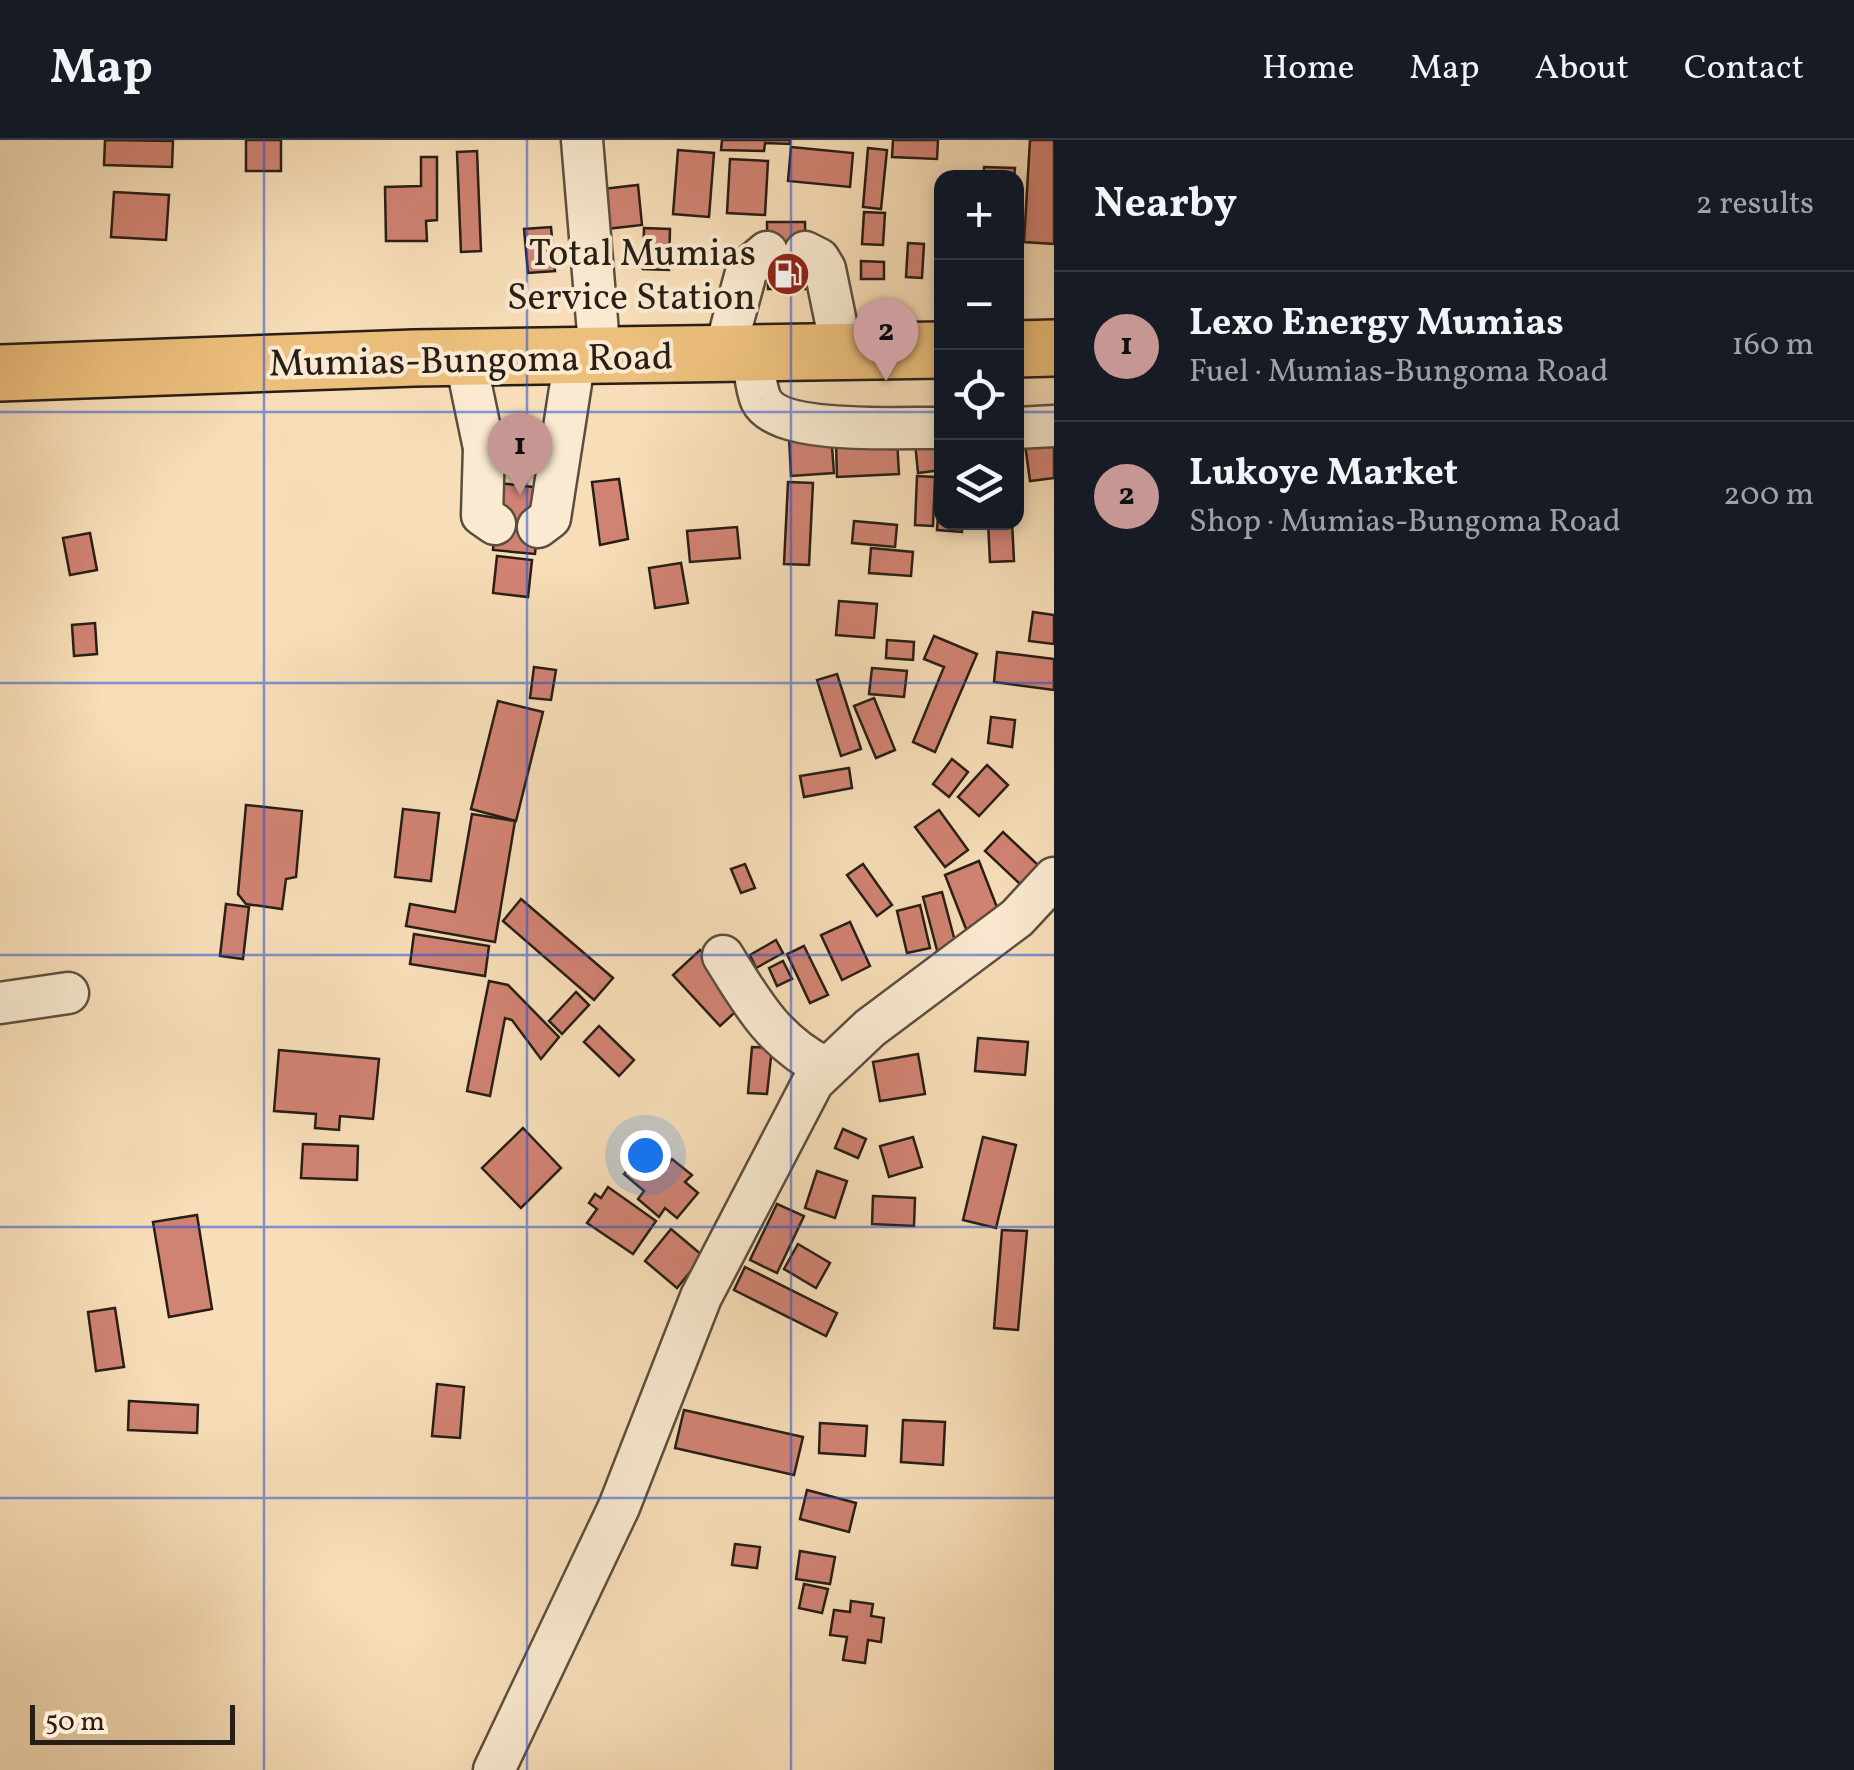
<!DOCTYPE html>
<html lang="en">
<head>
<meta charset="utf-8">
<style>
	body { margin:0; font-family:Vollkorn,serif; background:#242831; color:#f1f3f6 }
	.controls { position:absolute; right:30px; top:30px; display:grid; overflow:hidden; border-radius:20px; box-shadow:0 5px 15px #0003 }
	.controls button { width:90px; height:90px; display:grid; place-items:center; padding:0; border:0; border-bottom:2px solid #363941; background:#171b24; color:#f1f3f6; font:50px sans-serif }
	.scale { position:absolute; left:30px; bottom:25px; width:205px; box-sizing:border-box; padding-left:10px; border:5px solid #281e15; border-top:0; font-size:28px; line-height:35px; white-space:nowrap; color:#281e15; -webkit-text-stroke:8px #faead1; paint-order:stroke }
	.you { position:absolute; left:645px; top:1015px; width:35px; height:35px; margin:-25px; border:8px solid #fff; border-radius:50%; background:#1a73e8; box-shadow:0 0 0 15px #1a73e833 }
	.badge { display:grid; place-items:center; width:65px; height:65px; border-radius:50%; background:#c59692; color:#111; font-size:32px; font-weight:700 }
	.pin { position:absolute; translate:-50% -82px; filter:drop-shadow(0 2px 5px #0008) }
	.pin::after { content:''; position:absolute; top:52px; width:35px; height:30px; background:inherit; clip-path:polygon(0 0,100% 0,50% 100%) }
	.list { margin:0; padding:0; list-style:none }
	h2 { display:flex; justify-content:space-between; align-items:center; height:130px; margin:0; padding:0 40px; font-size:42px }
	h2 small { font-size:32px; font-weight:400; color:#9ea1a6 }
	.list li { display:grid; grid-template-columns:65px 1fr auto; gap:30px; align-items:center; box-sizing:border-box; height:150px; padding:0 40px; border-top:2px solid #363941 }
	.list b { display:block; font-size:38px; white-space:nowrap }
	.list p { margin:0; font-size:32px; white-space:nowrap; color:#9ea1a6 }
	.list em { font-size:32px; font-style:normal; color:#9ea1a6 }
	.icon { flex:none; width:55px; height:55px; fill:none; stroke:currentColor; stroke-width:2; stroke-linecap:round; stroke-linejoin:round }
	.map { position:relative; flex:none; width:1054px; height:1630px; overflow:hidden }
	header { display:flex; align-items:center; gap:60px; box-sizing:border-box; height:140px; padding:0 50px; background:#171b24; border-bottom:2px solid #363941 }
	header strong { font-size:48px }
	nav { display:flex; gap:55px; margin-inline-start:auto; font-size:35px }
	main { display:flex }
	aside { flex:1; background:#171b24 }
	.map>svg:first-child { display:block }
</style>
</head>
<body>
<header>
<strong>Map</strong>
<nav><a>Home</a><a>Map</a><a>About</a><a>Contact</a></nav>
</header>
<main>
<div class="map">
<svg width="1054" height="1630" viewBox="0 0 1054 1630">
	<rect width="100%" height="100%" fill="#f7deb8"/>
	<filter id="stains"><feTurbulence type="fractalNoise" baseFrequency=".002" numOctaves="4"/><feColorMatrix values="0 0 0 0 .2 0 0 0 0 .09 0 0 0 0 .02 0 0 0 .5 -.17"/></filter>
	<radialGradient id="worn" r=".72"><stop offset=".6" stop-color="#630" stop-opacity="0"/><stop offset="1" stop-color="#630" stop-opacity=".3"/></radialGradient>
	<g fill="#d18373" stroke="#281e15" stroke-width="2.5">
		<polygon points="105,0 173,1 172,27 104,25"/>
		<rect x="246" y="0" width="35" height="31"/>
		<polygon points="722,0 790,0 790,4 765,3 764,11 721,10"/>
		<polygon points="893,0 938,0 937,19 892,17"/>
		<polygon points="1030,0 1054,0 1054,104 1024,102"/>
		<polygon points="791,7 853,13 850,47 788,41"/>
		<polygon points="868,8 887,10 881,69 863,67"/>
		<polygon points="678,10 714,13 709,77 673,74"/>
		<polygon points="477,11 481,111 461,112 457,12"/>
		<polygon points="421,17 437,17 437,80 426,81 427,101 386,101 385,47 421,46"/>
		<polygon points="730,19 768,21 765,75 727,73"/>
		<polygon points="984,27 1015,28 1014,38 984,38"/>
		<polygon points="638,45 642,85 606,89 602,49"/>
		<polygon points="114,52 169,55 166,100 111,97"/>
		<polygon points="864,72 885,73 883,105 862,104"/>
		<polygon points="767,82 805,82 806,149 768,149"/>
		<polygon points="551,87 555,131 528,133 524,89"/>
		<polygon points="644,88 670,89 669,130 643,129"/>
		<polygon points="908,103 924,104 922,138 906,137"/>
		<polygon points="861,121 884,122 884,139 861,139"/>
		<polygon points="1054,293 1054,338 1030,341 1024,297"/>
		<polygon points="831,294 834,333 791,336 789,297"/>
		<polygon points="897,299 899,334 837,337 836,302"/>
		<polygon points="942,301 942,330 918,333 915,303"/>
		<polygon points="941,335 942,382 962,382 962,392 937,390"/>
		<polygon points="917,336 935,337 933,386 915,385"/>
		<polygon points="619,339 628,399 600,405 592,342"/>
		<polygon points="788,342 813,343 809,425 784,424"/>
		<polygon points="500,343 542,348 535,414 493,410"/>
		<polygon points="854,381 897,385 895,407 852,403"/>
		<polygon points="988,382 1012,382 1014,421 990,422"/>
		<polygon points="737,387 740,418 690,422 687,391"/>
		<polygon points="90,393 97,430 70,435 63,398"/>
		<polygon points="871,408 913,412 911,436 869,433"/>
		<polygon points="497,416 532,420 528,457 493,453"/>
		<polygon points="681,423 688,463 655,468 649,428"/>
		<polygon points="839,461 877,464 874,498 836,495"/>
		<polygon points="1033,472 1054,475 1054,504 1029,501"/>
		<polygon points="95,483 97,514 74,516 72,485"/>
		<polygon points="934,496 977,514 935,612 913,602 944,527 924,519"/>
		<polygon points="887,500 914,502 913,520 886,518"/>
		<polygon points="997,512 1054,519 1054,550 994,542"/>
		<polygon points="534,527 556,530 551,560 530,558"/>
		<polygon points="872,528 907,531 904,557 869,554"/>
		<polygon points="837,534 861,609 841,616 817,540"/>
		<polygon points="874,558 895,610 876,618 854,566"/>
		<polygon points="498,561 543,572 516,681 471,669"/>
		<polygon points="991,577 1015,580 1012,607 988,603"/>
		<polygon points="952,619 968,632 949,657 933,644"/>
		<polygon points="987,625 1008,645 979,676 958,657"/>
		<polygon points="849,628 852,648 804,657 800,636"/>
		<polygon points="246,665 302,671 296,737 286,739 282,769 246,764 238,754"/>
		<polygon points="403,669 439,673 431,741 395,737"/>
		<polygon points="939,670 968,710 945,727 915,687"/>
		<polygon points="472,674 515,681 495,802 406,786 410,764 455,772"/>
		<polygon points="1003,692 1038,725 1020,744 985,711"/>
		<polygon points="979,721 1002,780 968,794 945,735"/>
		<polygon points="745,724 755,748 741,753 731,729"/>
		<polygon points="863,724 892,765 877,776 847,735"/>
		<polygon points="942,752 957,809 938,814 923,757"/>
		<polygon points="521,759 613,838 594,860 503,781"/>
		<polygon points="226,764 249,767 243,819 220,816"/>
		<polygon points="920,765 930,808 907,813 897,771"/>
		<polygon points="850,782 870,826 842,840 821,795"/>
		<polygon points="414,794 489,806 485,836 410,824"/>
		<polygon points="776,800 783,813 756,828 750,815"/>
		<polygon points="804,806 828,855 810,863 787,814"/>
		<polygon points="700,810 746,862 720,886 673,835"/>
		<polygon points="783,821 792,839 777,846 769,828"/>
		<polygon points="489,841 508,845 559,897 541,919 512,880 505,878 490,956 467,951"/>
		<polygon points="576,852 589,865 562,894 549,881"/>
		<polygon points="599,886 634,920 619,936 584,902"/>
		<polygon points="978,898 1028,902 1025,935 975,931"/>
		<polygon points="752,907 772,908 767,954 748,953"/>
		<polygon points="279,910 379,919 373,979 340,976 339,990 315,988 316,974 274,971"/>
		<polygon points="918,914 925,954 880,961 873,922"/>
		<polygon points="523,988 561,1028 521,1068 482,1028"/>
		<polygon points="843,989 866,999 858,1018 835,1008"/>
		<polygon points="913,997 922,1027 889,1037 880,1006"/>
		<polygon points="983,997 1016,1005 996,1088 963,1080"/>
		<polygon points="303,1004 358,1006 357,1040 301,1038"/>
		<polygon points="644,1009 666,1027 672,1019 692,1035 685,1042 698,1053 677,1078 665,1068 659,1077 638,1059 644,1051 624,1034"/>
		<polygon points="817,1031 847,1041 835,1078 805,1068"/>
		<polygon points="608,1047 656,1081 633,1114 587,1083 597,1069 589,1063 595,1054 601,1058"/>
		<polygon points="873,1056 915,1058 914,1086 872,1084"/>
		<polygon points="777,1064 804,1076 777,1133 750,1120"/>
		<polygon points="197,1075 212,1169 169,1177 153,1082"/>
		<polygon points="671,1089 703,1116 677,1148 645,1121"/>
		<polygon points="1002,1090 1027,1091 1018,1190 994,1188"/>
		<polygon points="798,1104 830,1123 816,1148 784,1129"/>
		<polygon points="745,1127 837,1173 826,1196 734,1150"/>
		<polygon points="115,1168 124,1227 96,1231 88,1172"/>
		<polygon points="437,1244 464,1247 460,1298 432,1296"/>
		<polygon points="129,1261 198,1265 197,1293 128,1290"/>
		<polygon points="684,1270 803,1297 794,1335 675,1308"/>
		<polygon points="903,1280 945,1282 943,1325 901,1322"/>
		<polygon points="820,1283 867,1286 865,1316 819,1313"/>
		<polygon points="807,1350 856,1363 849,1392 800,1379"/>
		<polygon points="735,1404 760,1407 757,1428 732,1425"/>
		<polygon points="800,1411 835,1417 830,1444 796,1439"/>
		<polygon points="804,1444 828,1449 822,1473 799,1468"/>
		<polygon points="851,1461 873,1464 871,1476 884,1478 881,1502 868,1500 865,1523 843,1520 847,1497 830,1495 834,1470 850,1472"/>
	</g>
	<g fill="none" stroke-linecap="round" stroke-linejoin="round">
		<g stroke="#5c4e3e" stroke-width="45">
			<g id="minor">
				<polyline points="582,0 600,217"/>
				<polyline points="805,112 819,119 825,129 842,212"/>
				<path d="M752,213C755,227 755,247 761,260C779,296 903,287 942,288"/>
				<polyline points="724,214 747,129 767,112"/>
				<polyline points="465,217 484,308 482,375 495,384"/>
				<polyline points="1016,288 1054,286"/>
				<polyline points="484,308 559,313"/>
				<polyline points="538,387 550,378 575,217"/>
				<path d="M723,816C752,863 774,902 824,927"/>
				<polyline points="0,863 68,853"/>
				<polyline points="494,1630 619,1367 701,1157 813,942 870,888 1017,778 1054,738"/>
			</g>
		</g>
		<g stroke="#281e15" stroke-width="60">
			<g id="highway">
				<polyline points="1016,209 1054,208"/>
				<polyline points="0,233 414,218 942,210"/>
			</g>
		</g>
		<use href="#minor" stroke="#faead1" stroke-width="40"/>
		<use href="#highway" stroke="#ecbf7c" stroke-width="55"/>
	</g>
	<path fill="none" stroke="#1d4ed8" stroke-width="2.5" stroke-opacity="0.55" d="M264,0V1630M527,0V1630M791,0V1630M0,272H942M1016,272H1054M0,543H1054M0,815H1054M0,1087H1054M0,1358H1054"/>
	<defs>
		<g id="fuel-disc" transform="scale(2.25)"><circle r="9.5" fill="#8f2418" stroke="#faead1"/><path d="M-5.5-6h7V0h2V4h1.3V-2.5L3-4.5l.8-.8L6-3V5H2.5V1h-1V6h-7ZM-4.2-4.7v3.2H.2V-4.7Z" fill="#fff"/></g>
	</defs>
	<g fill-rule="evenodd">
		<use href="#fuel-disc" x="788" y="134"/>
	</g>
	<g text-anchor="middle" stroke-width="8" stroke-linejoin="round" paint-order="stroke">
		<g font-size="38" fill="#281e15" stroke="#faead1" text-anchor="end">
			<text x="756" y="125">Total Mumias<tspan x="756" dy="44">Service Station</tspan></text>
		</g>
		<g font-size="38" fill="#281e15" stroke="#faead1">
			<text transform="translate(471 219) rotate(-1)" y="13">Mumias-Bungoma Road</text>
		</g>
	</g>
	<rect width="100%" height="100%" filter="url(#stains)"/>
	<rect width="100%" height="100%" fill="url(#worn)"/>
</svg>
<div class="controls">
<button>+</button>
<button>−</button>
<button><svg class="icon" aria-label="locate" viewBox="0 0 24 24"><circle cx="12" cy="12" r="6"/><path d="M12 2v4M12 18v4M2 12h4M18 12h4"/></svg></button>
<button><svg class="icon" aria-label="layers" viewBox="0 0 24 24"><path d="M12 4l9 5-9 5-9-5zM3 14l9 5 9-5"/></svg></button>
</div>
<div class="scale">50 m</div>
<div class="you"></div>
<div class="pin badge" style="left:520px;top:355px">1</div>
<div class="pin badge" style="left:886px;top:241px">2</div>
</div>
<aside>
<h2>Nearby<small>2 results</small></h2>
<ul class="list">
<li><span class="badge">1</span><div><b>Lexo Energy Mumias</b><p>Fuel · Mumias-Bungoma Road</p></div><em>160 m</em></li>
<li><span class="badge">2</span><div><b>Lukoye Market</b><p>Shop · Mumias-Bungoma Road</p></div><em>200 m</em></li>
</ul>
</aside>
</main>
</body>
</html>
